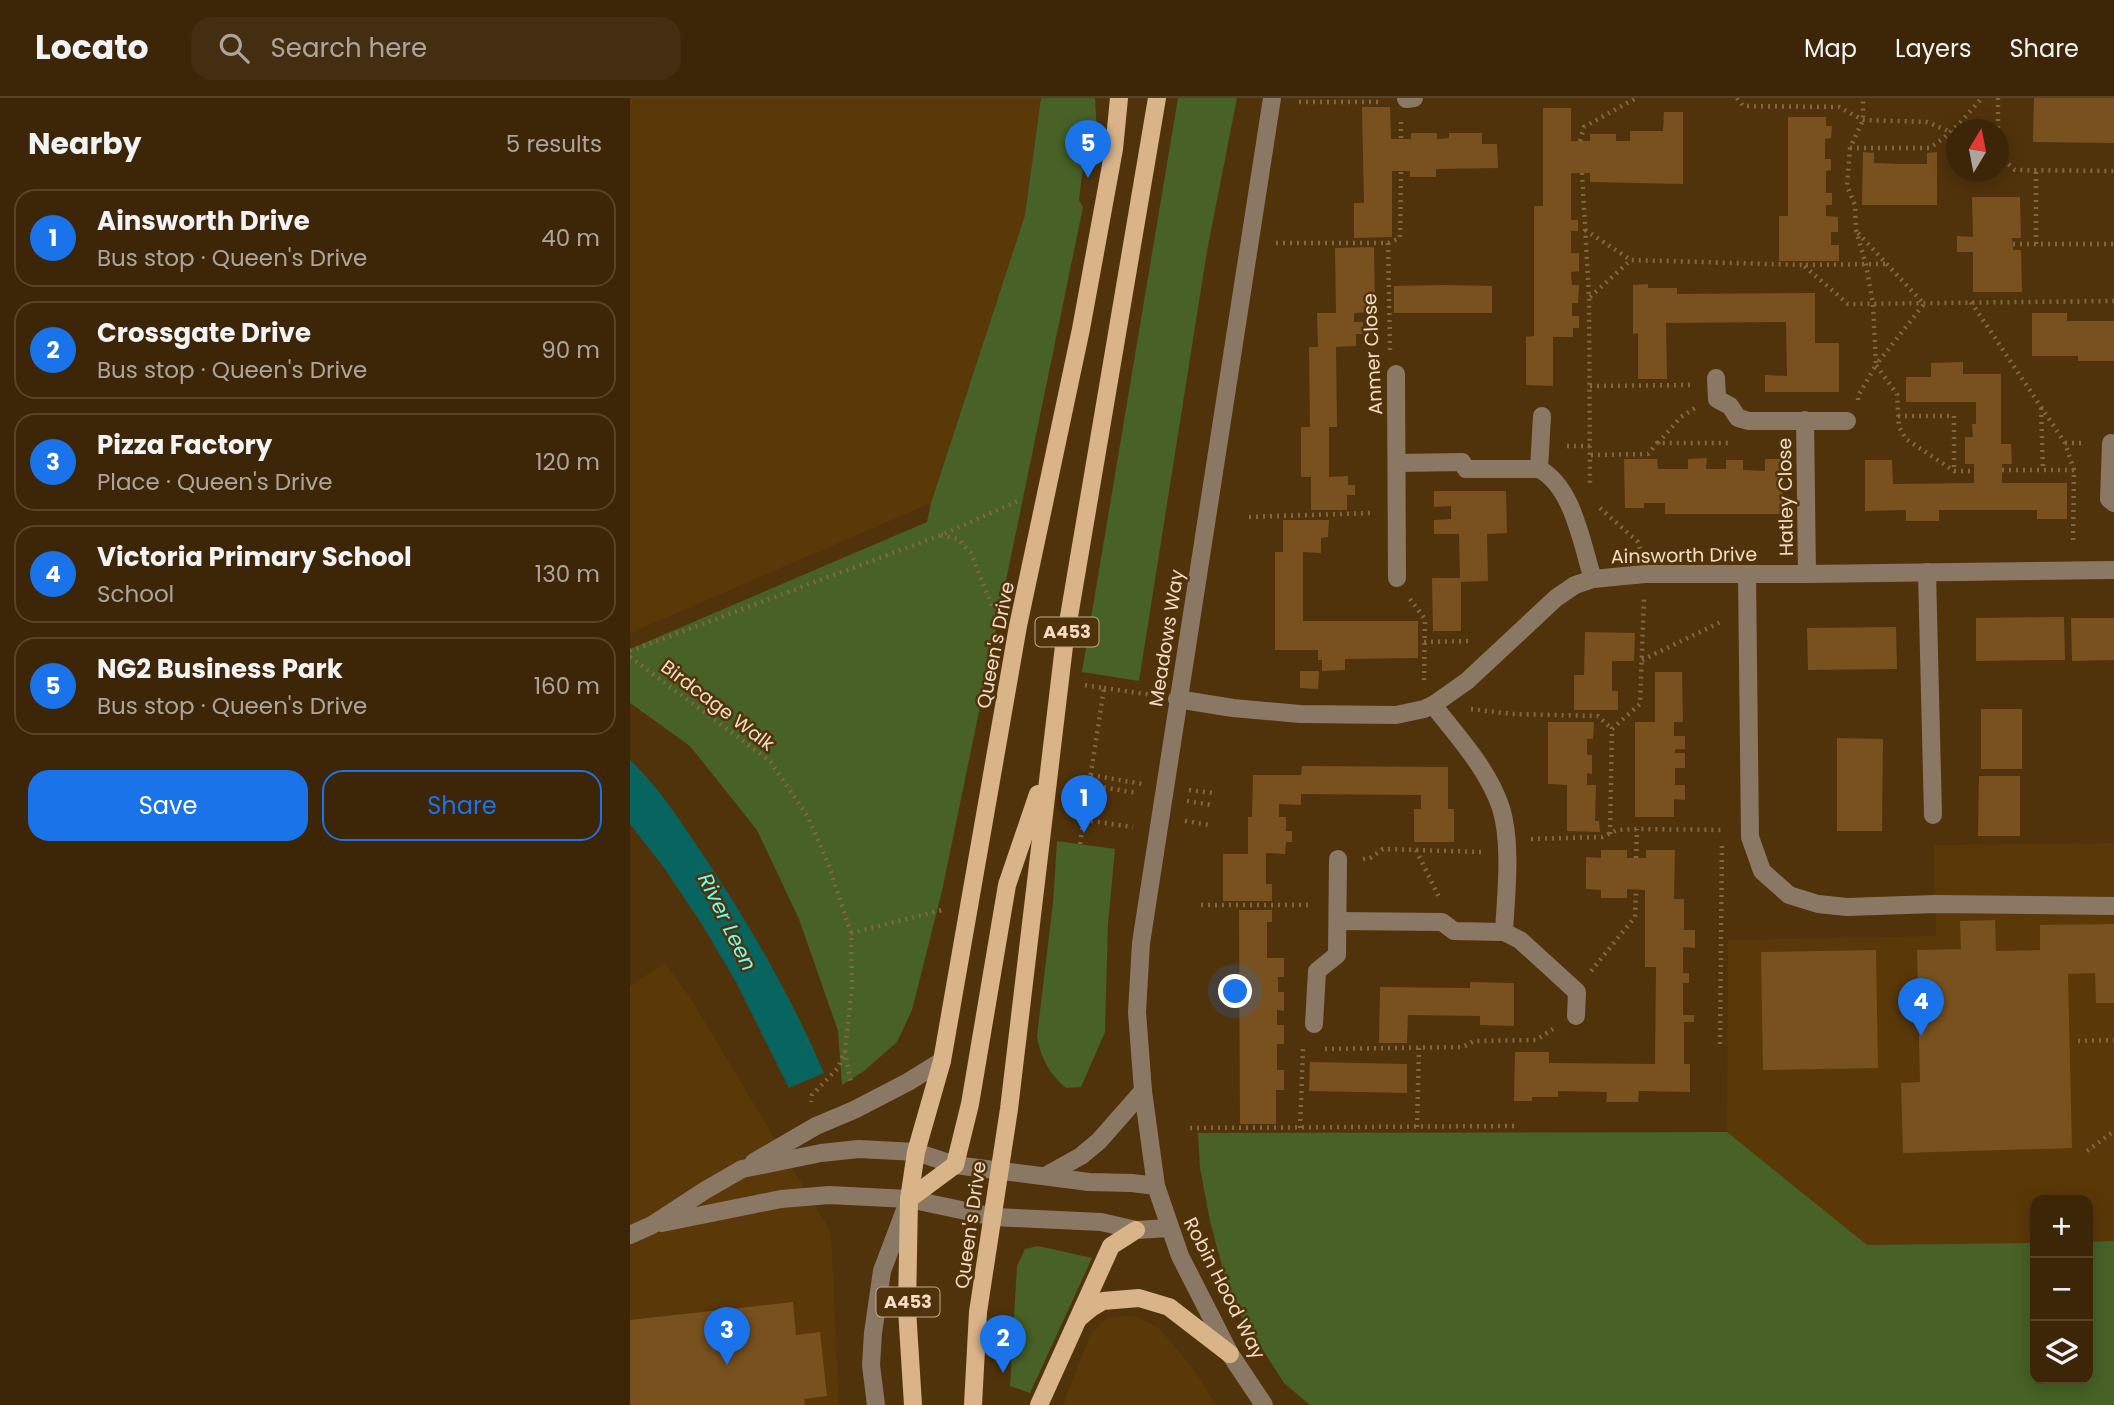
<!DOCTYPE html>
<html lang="en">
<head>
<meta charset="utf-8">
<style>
	body { margin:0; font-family:Poppins,sans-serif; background:#442e12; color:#f1f3f6 }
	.controls { position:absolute; right:21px; bottom:21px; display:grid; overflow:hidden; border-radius:14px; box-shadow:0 4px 18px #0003 }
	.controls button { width:63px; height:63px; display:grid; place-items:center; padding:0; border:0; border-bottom:2px solid #564329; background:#3d2608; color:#f1f3f6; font:35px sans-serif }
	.compass { position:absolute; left:1316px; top:21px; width:63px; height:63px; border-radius:50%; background:#3d2608; box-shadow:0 4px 18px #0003; rotate:10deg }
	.you { position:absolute; left:606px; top:894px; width:24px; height:24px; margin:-18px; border:5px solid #fff; border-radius:50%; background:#1a73e8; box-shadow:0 0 0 10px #1a73e833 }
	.badge { display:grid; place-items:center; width:46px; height:46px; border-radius:50%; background:#1a73e8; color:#fff; font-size:23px; font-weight:700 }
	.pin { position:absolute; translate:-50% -58px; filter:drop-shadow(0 2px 4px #0008) }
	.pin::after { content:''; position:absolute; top:37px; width:24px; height:21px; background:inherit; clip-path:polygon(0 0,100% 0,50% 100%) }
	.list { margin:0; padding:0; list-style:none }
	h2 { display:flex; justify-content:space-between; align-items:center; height:91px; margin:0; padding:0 28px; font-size:30px }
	h2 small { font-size:23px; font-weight:400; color:#ada59c }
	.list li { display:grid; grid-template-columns:46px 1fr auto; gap:21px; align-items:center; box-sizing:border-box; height:98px; margin:0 14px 14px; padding:0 14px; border:2px solid #564329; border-radius:21px }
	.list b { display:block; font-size:26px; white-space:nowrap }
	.list p { margin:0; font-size:23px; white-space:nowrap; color:#ada59c }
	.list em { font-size:23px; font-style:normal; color:#ada59c }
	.actions { display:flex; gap:14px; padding:21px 28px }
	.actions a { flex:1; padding:16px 0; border:2px solid #1a73e8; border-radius:21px; text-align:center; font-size:24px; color:#1a73e8 }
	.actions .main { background:#1a73e8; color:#fff }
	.icon { flex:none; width:38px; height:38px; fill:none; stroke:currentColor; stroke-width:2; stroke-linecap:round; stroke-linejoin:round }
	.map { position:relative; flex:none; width:1484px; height:1307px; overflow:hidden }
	header { display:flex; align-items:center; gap:42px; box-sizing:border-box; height:98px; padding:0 35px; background:#3d2608; border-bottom:2px solid #564329 }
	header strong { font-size:33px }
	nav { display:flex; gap:38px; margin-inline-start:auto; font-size:24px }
	.search { width:490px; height:63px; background:#442e12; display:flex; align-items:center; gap:18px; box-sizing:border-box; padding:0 24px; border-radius:21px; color:#ada59c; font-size:26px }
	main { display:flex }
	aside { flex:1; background:#3d2608 }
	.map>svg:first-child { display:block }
</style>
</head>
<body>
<header>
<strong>Locato</strong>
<div class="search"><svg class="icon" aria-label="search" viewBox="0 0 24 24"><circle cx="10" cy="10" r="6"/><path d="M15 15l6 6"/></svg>Search here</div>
<nav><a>Map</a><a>Layers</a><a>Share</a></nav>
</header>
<main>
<aside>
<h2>Nearby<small>5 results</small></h2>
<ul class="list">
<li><span class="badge">1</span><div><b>Ainsworth Drive</b><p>Bus stop · Queen's Drive</p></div><em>40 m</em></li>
<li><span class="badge">2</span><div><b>Crossgate Drive</b><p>Bus stop · Queen's Drive</p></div><em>90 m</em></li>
<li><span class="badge">3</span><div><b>Pizza Factory</b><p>Place · Queen's Drive</p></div><em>120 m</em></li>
<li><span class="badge">4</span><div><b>Victoria Primary School</b><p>School</p></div><em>130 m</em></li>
<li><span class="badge">5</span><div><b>NG2 Business Park</b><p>Bus stop · Queen's Drive</p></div><em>160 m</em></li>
</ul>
<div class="actions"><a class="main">Save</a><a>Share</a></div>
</aside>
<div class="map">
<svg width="1484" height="1307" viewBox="0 0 1484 1307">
	<rect width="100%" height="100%" fill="#51330b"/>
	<g fill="#5a3808" fill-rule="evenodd">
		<polygon points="0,0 411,0 395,117 301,405 0,535"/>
		<path d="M1484,745V1307H680L654,1285L601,1202L580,1123L570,1070L568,1035L1097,1034L1098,842L1306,838L1304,747ZM1405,1102H1458V1281H1405Z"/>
		<polygon points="35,865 61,901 201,1134 209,1307 0,1307 0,888"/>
		<polygon points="505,1217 530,1231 564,1272 586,1307 434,1307 437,1296 461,1235 478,1219"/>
	</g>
	<g fill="#476126">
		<polygon points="411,0 465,0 467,35 463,66 453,69 449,102 453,109 312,793 282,912 267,944 234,973 212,987 208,933 169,821 127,732 60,648 0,605 0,551 297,424 301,405 395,117"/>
		<polygon points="548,0 607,0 577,153 509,583 452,574"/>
		<path d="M427,743L485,751L478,826L475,934L451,989L436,990C419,975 411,961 407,938L423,805Z"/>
		<polygon points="1097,1034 1237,1147 1405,1145 1405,1281 1458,1281 1458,1144 1484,1143 1484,1307 680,1307 654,1285 601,1202 580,1123 570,1070 568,1035"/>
		<polygon points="408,1148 462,1160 400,1295 380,1288 387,1168 395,1151"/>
	</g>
	<path fill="#08645f" d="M0,662C31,691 54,729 78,764C123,833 161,899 194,975L159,990L106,884L73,828L35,771L0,726Z"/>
	<g fill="#79511e">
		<polygon points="1404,0 1484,0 1484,45 1403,44"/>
		<polygon points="732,9 760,9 761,41 781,41 781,35 807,35 807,41 819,40 819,35 852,35 852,46 867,46 868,70 806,71 806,79 780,79 780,73 762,73 762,139 724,140 724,105 734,105"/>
		<polygon points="913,10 941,10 941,43 960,43 960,36 986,36 986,43 1000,43 1000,33 1033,33 1034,14 1053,14 1053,86 960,84 960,75 941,75 941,122 948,122 948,133 941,133 941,155 949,155 949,173 941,174 942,187 949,187 948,205 942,205 942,218 949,218 949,230 943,230 943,239 923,239 923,288 896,287 896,239 904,238 904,108 913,108"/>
		<polygon points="1158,19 1196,19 1196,28 1202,28 1201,40 1195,41 1195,61 1201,61 1201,72 1196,73 1196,95 1202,95 1202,107 1196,107 1196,118 1208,119 1208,134 1201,134 1201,147 1209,147 1209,163 1149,163 1149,118 1158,118"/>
		<polygon points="1233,54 1244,55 1244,65 1270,66 1297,66 1297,55 1307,54 1307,107 1232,107"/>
		<polygon points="1342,99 1390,99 1391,140 1382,140 1383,152 1391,152 1392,194 1343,194 1343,154 1327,154 1327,138 1343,139"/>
		<polygon points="744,149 745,214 724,215 724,224 733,224 733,236 726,236 726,248 706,249 707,329 699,329 699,379 718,378 718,387 725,387 725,397 717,397 717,412 681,412 681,379 671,379 671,329 680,329 679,249 688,249 687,215 706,215 705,150"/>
		<polygon points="1018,186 1018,190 1047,190 1047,196 1185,195 1185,245 1209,245 1209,294 1135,294 1135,277 1157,278 1156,224 1036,225 1037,281 1008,281 1008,235 1003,236 1003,187"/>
		<polygon points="813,187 862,188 862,215 764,215 764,188"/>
		<polygon points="1402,215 1437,215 1437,223 1484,223 1484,263 1448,263 1448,258 1402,258"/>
		<polygon points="1333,264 1333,276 1371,276 1371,346 1381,346 1382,366 1372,366 1372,385 1437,385 1437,421 1407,421 1407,412 1309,412 1309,423 1276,423 1276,412 1235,413 1235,362 1262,362 1263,386 1344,385 1344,366 1335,366 1335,339 1343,339 1342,326 1346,326 1346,304 1276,304 1276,279 1301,279 1301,265"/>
		<polygon points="1077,360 1076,371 1096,371 1096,362 1113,362 1113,372 1135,373 1135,361 1153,361 1152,416 1035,416 1035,405 1014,405 1014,410 995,410 994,361 1027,361 1028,371 1058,371 1058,361"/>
		<polygon points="804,393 876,393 877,435 857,436 858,483 831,484 831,533 803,533 802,480 830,480 829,436 804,436 804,422 821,421 821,408 804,409"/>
		<polygon points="653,422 699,422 698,439 691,440 691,455 673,454 673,523 788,523 788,560 715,561 715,572 692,573 692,562 688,562 688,552 645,552 645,454 653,454"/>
		<polygon points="1434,519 1435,562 1346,563 1346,520"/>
		<polygon points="1441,520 1484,520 1484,562 1442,563"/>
		<polygon points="1266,529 1267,571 1178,572 1177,530"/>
		<polygon points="955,534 1005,535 1004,563 982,563 982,593 988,593 988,612 944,612 944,577 954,577"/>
		<polygon points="670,573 689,573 688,591 670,590"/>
		<polygon points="1025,574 1052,574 1053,624 1044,624 1044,638 1055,638 1055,651 1045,651 1045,655 1055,655 1055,670 1045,670 1045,687 1055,687 1055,702 1044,701 1044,719 1005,719 1005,624 1025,624"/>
		<rect x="1351" y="611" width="41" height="60"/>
		<polygon points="918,624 964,624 963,641 957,641 957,657 962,657 962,676 957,675 957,687 966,687 965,723 969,723 970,734 937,733 937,687 918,686"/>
		<polygon points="1207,640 1253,641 1252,733 1207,733"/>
		<polygon points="672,668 818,669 818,711 824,711 824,744 784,744 784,711 791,711 791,697 671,696 671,707 649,706 649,719 656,719 656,733 662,733 662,744 656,744 655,756 636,755 636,786 642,786 642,803 593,803 593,756 618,756 618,719 622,719 623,677 671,677"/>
		<polygon points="1349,678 1390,678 1390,738 1348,738"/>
		<polygon points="971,752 997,752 997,760 1016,760 1016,752 1045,752 1044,801 1054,801 1054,832 1065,832 1065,850 1053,849 1053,875 1059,875 1059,885 1053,885 1053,917 1064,917 1064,924 1054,924 1054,966 1060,966 1060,994 1009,993 1008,1004 976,1004 977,994 928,993 928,999 902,999 902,1003 884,1003 885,954 919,954 919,965 1025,966 1026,869 1015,869 1015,792 997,791 997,800 971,800 971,792 956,791 956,759 971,760"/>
		<polygon points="609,812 642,812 642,824 637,824 637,860 654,860 654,879 648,879 648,894 654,894 654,913 647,912 647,927 654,927 654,946 647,946 647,972 654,972 654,992 646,992 646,1026 610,1026"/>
		<polygon points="1365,822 1366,853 1410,852 1410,827 1484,826 1484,905 1466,905 1465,875 1438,876 1442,1050 1273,1055 1271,985 1290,984 1287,852 1331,851 1330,823"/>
		<polygon points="1246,852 1248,970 1133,972 1131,854"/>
		<polygon points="840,884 884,885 884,928 850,927 850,918 778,917 777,945 749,945 750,889 840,890"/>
		<polygon points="680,964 777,966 777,995 679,993"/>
		<polygon points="163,1204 166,1237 190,1234 197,1298 174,1301 175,1307 0,1307 0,1222"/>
	</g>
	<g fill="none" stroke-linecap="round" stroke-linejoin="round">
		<g stroke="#826642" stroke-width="4.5" stroke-dasharray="2 5" stroke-linecap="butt">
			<polyline points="1107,0 1113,8 1209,9 1233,22 1297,24 1326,36"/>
			<polyline points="1368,0 1368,32"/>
			<polyline points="669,4 752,4"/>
			<polyline points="771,24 771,41"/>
			<polyline points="950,43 954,29 1006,0"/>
			<path d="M1220,50H1299C1320,38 1336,18 1352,0"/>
			<polyline points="1368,57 1385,72 1484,73"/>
			<polyline points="952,75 959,199 960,389"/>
			<polyline points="955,132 1001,162"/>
			<polyline points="1228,135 1294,206 1246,267 1267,296 1269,329 1276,341 1324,373 1344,373"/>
			<polyline points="646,145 758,145 770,140 771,73"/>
			<polyline points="758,145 760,252"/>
			<polyline points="1383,146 1484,146"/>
			<polyline points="1406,146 1406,72"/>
			<polyline points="1255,166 1173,167 1218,206 1484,203"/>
			<polyline points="960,199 1001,162 1173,167"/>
			<polyline points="1341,204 1435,345 1444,372 1443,447"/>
			<polyline points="960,288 1061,287"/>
			<polyline points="1228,302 1228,298 1246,267 1243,206 1236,167 1226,132 1225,107 1217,88 1220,50 1233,22 1233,0"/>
			<polyline points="1411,310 1413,372"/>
			<polyline points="1268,318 1324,318 1324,373"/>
			<polyline points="1028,345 1051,319 1065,310"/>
			<polyline points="1435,345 1455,345"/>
			<polyline points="937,348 961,348"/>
			<polyline points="961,357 1018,356 1027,345 1099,345"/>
			<polyline points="1372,372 1444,372"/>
			<polyline points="970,410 1008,444 1010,451"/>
			<polyline points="619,419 740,415"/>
			<polyline points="311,437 328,441 341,455 363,511"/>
			<polyline points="780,501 795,521 794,582"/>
			<polyline points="794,544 842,543"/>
			<polyline points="0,553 311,437 388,403"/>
			<polyline points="0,559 140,663 178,719 198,765 221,835 222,890 215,952 208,970 182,997 181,1004"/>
			<polyline points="1012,562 1093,523"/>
			<polyline points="474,590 522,597"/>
			<polyline points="841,611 881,616 968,618 982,631"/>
			<polyline points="461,677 512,686"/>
			<polyline points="460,687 507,695"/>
			<polyline points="559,692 583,695"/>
			<polyline points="557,703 581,707"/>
			<polyline points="454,722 503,729"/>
			<polyline points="555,723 579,727"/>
			<polyline points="980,736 982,631 1010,606 1014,501"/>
			<polyline points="901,741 972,739 987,732 1007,731 1093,732"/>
			<polyline points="450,746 474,590 453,587"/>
			<polyline points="786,752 809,799"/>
			<polyline points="1006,760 1007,731"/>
			<polyline points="733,761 740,760 753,751 851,754"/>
			<polyline points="571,807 682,807"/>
			<polyline points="221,835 312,812"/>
			<polyline points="961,873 1005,819 1006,792"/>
			<polyline points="1448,943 1484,942"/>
			<polyline points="1090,946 1092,744"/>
			<polyline points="695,951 833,949 844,943 906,942 923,931"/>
			<polyline points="215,953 221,985"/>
			<polyline points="787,1029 789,950"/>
			<polyline points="560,1030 885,1028"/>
			<polyline points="670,1030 673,951 676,951"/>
			<polyline points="1457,1053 1484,1033"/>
		</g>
		<g stroke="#8b7864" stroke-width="18">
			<polyline points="776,1 784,0"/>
			<polyline points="766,276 767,480"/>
			<polyline points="1086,280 1087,301 1100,308 1108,320 1119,323 1217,323"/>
			<polyline points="1175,322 1177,476"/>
			<polyline points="1481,345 1479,401 1484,405"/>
			<path d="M767,365L832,364L836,371H909C943,388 952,447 963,481"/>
			<polyline points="909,371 912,318"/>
			<polyline points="1297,474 1303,717"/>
			<polyline points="1117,476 1120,739 1132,773 1159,797 1188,806 1217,809 1305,806 1484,808"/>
			<polyline points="547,601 603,610 670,616 766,617 794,611 803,607 837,583 926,500 945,487 963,481 1015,476 1177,476 1484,472"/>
			<path d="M803,607C828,639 858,671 871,710C882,746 876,796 874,834L890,842L947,894L946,918"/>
			<polyline points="708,823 812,824 824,833 874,834"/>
			<polyline points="684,926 687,873 707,857 708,761"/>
			<polyline points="124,1064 186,1028 224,1012 278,984 312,963"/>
			<polyline points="415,1078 451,1058 469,1043 513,993"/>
			<polyline points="32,1125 151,1101 199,1097 279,1101 364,1119 471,1124 506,1132 539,1130"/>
			<polyline points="0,1137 22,1127 74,1093 112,1071 191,1055 229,1051 286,1054 325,1067 459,1084 502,1085 526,1088"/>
			<polyline points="246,1307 241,1267 243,1235 252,1173 278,1104"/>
			<polyline points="634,1307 600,1256 550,1158 526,1088 513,993 507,914 511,845 642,0"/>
		</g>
		<g stroke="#dab489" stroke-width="18">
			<polyline points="279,1101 325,1067 340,1006 377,787 408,696"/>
			<polyline points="449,1220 461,1210 473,1203 509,1200 539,1209 600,1256"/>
			<polyline points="283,1307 277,1211 279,1101 286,1054 312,963 388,528 451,231 484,51 489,0"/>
			<polyline points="343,1307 348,1214 379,1011 434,548 527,0"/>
			<polyline points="409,1307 481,1148 506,1132"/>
		</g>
	</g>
	<g text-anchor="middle" stroke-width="5" stroke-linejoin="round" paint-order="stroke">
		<g fill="#51330b" stroke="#c2a98c" stroke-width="2">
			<rect x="405.5" y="519.5" width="63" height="29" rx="5"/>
			<rect x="246.5" y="1189.5" width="63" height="29" rx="5"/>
		</g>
		<g font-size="18" font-weight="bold" fill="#f3dcc3">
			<text x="437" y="540">A453</text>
			<text x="278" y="1210">A453</text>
		</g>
		<g font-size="19" fill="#f3dcc3" stroke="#51330b">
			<text transform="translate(742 256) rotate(-93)" y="7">Anmer Close</text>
			<text transform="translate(1155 399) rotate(-91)" y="7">Hatley Close</text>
			<text transform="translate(1054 457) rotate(-1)" y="7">Ainsworth Drive</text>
			<text transform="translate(536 540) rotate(-81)" y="7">Meadows Way</text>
			<text transform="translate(365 547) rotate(-79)" y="7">Queen's Drive</text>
			<text transform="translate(88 607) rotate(37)" y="7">Birdcage Walk</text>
			<text transform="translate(340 1127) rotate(-82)" y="7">Queen's Drive</text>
			<text transform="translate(595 1190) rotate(63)" y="7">Robin Hood Way</text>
		</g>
		<g font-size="21" font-style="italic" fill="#6cfef5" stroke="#51330b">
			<text transform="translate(97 824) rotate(64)" y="7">River Leen</text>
		</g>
	</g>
</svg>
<div class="controls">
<button>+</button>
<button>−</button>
<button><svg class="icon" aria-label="layers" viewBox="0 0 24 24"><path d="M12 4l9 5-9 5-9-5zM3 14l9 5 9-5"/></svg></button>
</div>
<svg class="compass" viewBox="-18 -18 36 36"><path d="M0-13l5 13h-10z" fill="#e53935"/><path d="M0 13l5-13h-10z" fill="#ada59c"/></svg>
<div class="you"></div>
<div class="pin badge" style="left:454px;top:735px">1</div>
<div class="pin badge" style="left:373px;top:1275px">2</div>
<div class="pin badge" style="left:97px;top:1267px">3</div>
<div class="pin badge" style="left:1291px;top:938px">4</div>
<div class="pin badge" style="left:458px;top:80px">5</div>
</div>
</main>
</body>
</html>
